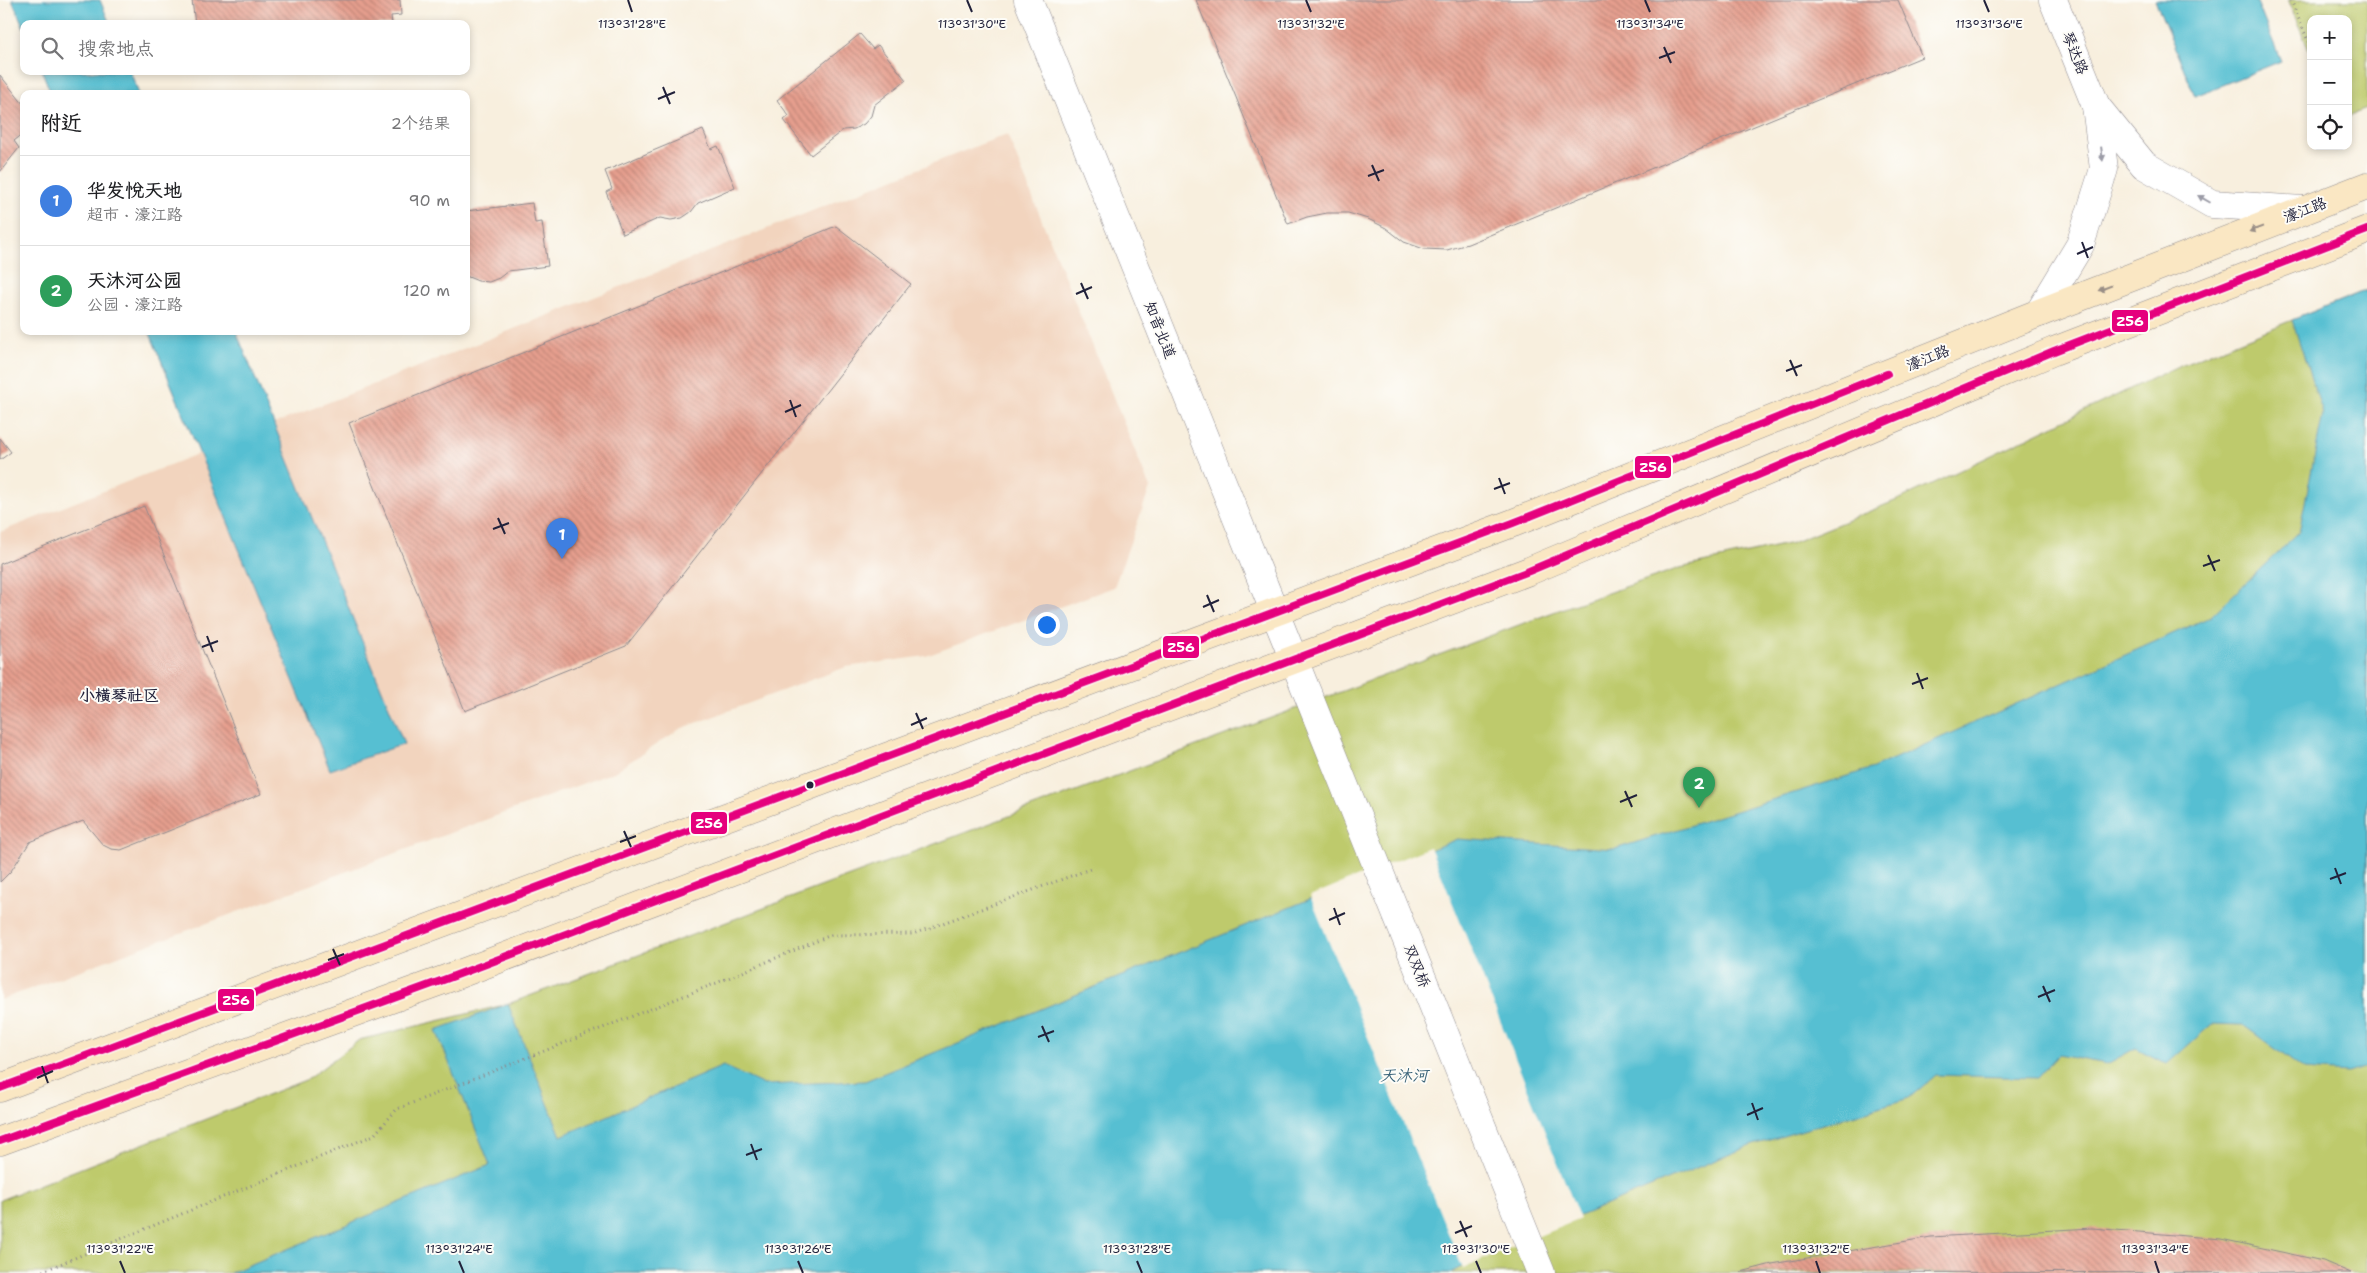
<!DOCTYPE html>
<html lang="zh">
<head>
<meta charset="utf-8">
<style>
	body { margin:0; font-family:"Shantell Sans","LXGW WenKai TC",sans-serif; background:#f2f2f2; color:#202124 }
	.controls { position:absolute; right:15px; top:15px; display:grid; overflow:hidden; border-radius:10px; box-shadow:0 2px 8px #0003 }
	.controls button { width:45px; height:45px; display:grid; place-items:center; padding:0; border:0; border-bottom:1px solid #e0e0e0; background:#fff; color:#202124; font:25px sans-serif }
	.you { position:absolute; left:1046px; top:624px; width:18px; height:18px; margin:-12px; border:4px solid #fff; border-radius:50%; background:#1a73e8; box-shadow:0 0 0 8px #1a73e833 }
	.badge { display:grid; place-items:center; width:32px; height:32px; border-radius:50%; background:#7c3aed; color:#fff; font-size:16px; font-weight:700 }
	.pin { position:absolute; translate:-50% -41px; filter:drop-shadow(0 1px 2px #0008) }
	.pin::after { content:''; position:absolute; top:26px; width:18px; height:15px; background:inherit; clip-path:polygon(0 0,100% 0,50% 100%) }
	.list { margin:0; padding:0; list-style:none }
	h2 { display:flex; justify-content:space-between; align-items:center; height:65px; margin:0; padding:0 20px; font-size:21px }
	h2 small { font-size:16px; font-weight:400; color:#757577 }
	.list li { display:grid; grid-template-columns:32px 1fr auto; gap:15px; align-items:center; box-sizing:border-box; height:90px; padding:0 20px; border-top:1px solid #e0e0e0 }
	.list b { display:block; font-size:19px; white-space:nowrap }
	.list p { margin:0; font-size:16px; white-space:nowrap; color:#757577 }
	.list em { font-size:16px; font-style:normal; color:#757577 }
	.icon { flex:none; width:28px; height:28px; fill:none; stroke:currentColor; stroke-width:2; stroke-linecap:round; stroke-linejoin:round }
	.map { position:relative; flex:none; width:2367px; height:1273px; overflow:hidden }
	.search { position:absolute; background:#fff; box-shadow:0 2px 8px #0003; left:20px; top:20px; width:450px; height:55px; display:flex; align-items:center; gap:12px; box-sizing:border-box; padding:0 18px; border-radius:10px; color:#757577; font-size:19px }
	.panel { position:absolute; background:#fff; box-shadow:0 2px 8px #0003; left:20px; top:90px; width:450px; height:245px; border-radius:10px }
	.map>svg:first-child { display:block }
</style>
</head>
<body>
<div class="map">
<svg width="2367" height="1273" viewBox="0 0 2367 1273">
	<defs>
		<pattern id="building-back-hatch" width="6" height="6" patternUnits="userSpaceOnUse" patternTransform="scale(1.25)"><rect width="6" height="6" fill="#e69f8e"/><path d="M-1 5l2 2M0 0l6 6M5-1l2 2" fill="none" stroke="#ba8175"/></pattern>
	</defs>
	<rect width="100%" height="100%" fill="#fdfcf7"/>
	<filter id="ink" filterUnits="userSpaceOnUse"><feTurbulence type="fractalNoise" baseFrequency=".02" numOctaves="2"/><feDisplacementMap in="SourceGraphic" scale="10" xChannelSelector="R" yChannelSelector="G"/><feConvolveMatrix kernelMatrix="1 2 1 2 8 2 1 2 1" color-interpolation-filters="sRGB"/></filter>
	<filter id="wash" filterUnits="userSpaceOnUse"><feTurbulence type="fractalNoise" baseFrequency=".0096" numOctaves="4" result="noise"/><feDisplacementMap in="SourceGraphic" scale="20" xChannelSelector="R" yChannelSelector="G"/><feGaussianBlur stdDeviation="1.12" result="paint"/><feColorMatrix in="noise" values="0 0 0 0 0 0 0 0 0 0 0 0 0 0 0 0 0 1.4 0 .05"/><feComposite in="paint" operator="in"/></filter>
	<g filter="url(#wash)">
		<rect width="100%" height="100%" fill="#f8efde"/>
		<polygon fill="#f2d4be" points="1007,134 1150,488 1114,587 926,656 846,667 680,729 614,772 0,1000 0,532"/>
		<g fill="#beca6c" stroke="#707654">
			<polygon points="2288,0 2367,0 2367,109 2348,116 2348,19 2311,19 2311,55"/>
			<polygon points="2367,290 2367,1273 0,1273 0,1200 308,1079 359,1040 508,1004 1567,607 1680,568 1792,543 1902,498 2178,366"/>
		</g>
		<g fill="#56bfd2" stroke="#3c7086">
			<polygon points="12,0 100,0 110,24 24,24 24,28"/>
			<polygon points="2155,0 2256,0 2281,61 2195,96"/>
			<polygon points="42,71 130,71 139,94 51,94"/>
			<polygon points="2367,290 2367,1067 2348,1073 2304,1070 2243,1025 2212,1024 2167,1064 2136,1048 2107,1064 2058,1055 2037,1078 1936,1075 1909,1098 1750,1146 1489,1253 1450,1273 230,1273 490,1165 436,1030 508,1004 561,1136 723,1066 764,1085 865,1081 1457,839 1615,849 1873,768 2210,617 2299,532 2323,414 2292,320"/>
			<polygon points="149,331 236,331 404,744 330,770"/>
		</g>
		<polygon fill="#f8efde" points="1430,847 1580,1219 1490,1256 1463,1269 1310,896"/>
		<g id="blocks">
			<g fill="url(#building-back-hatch)">
				<polygon points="192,0 400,0 401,15 391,16 392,24 195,24"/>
				<polygon points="1196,0 1898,0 1922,57 1468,244 1447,250 1424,249 1404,242 1386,228 1368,219 1348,213 1327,213 1307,217 1288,224"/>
				<polygon points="860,34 873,49 878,45 906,80 874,105 871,116 864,124 854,129 843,130 811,155 784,120 789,116 777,100"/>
				<polygon points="0,75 24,105 24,133 14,141 19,148 0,172"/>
				<polygon points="703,130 711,149 718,146 735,187 698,203 691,212 682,218 671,220 660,218 623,234 606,192 612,189 605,171"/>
				<polygon points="532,203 535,223 542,222 548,266 508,271 499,278 489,282 478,281 466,276 466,211"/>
				<polygon points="836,226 911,284 626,646 465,711 349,423"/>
				<polygon points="0,438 11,452 0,460"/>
				<polygon points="144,506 261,794 121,850 111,849 103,845 83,821 30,842 11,871 0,882 0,564"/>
				<polygon points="2092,1228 2221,1239 2323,1261 2351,1273 1741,1272 1772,1264 1931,1237"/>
			</g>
		</g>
	</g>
	<g filter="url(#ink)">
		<use href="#blocks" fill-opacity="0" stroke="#8d888c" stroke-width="1"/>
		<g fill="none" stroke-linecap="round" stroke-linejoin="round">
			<g stroke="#8d888c" stroke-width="29">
				<g id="minor">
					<polyline points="1028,0 1541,1273"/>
					<polyline points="2096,106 2144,165 2212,204 2303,210"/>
					<polyline points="2039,313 2080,245 2104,169 2096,106 2053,0"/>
				</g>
			</g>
			<g stroke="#8d888c" stroke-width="29">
				<g id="secondary">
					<polyline points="0,1088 1513,523 2039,313 2367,186"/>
					<polyline points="0,1141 446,979 1529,571 2054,351 2367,230"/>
				</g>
			</g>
			<g stroke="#8d888c" stroke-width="3" stroke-dasharray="1 4" stroke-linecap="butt">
				<polyline points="2291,0 2311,48"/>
				<polyline points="38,1273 374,1135 397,1109 714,984 831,935 913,934 1090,869"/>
			</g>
			<use href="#minor" stroke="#fff" stroke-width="28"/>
			<use href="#secondary" stroke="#fae7c3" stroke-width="28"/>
			<g stroke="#fdfcf7" stroke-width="11">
				<g id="bus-1">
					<polyline points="0,1088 1513,523 1887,374"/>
					<polyline points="0,1141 446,979 1529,571 2054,351 2367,230"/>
				</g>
			</g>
			<use href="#bus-1" stroke="#e5007d" stroke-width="8"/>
		</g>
		<defs><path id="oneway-solid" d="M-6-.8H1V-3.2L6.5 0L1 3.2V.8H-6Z" transform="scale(1.25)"/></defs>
		<g fill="#9c9ca7">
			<use href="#oneway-solid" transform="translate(2102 154) rotate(83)"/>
			<use href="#oneway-solid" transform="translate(2204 199) rotate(-150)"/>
		</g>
		<g fill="#998e86">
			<use href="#oneway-solid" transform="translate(2256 229) rotate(159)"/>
			<use href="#oneway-solid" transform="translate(2105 288) rotate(159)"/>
		</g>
	</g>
	<path fill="none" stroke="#22223b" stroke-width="2" d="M628,0L632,12M967,0L972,12M1306,0L1311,12M1645,0L1650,12M1984,0L1989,12M1664,47L1671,63M1659,58L1675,52M663,87L670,104M658,99L675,92M1372,165L1379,181M1368,176L1384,170M2082,242L2088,258M2077,254L2093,247M1081,283L1088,299M1076,294L1092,287M1790,360L1797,376M1786,371L1802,365M790,400L796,417M785,412L801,405M1499,478L1505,494M1494,489L1510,483M498,518L505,534M493,529L509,523M2208,555L2215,571M2203,566L2220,560M1207,595L1214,612M1203,607L1219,600M207,636L213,652M202,647L218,641M1917,673L1923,689M1912,684L1928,678M916,713L923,729M911,725L927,718M1625,791L1632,807M1620,802L1637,795M624,831L631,847M620,842L636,836M2335,868L2341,884M2330,879L2346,873M1334,908L1340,925M1329,920L1345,913M333,949L340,965M328,960L344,954M2043,986L2050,1002M2038,997L2055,990M1042,1026L1049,1042M1038,1037L1054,1031M42,1066L48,1083M37,1078L53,1071M1752,1103L1758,1120M1747,1115L1763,1108M751,1144L757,1160M746,1155L762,1149M1460,1221L1467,1237M1455,1233L1472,1226M120,1261L125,1273M459,1261L464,1273M798,1261L803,1273M1137,1261L1142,1273M1476,1261L1481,1273M1816,1261L1820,1273M2155,1261L2159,1273"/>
	<circle fill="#22223b" stroke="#fdfcf7" stroke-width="2" cx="810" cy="785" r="4.5"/>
	<g text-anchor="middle" stroke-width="4" stroke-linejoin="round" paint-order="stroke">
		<g font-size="15" fill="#22223b" stroke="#fdfcf7">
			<text transform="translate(2075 53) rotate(68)" y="5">琴达路</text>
			<text transform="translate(2305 210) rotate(-21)" y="5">濠江路</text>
			<text transform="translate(1160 330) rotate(68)" y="5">知音北道</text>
			<text transform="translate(1928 358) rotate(-22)" y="5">濠江路</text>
			<text transform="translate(1417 966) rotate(68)" y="5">双双桥</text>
		</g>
		<g font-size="16" font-weight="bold" fill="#22223b" stroke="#fdfcf7">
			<text x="119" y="701">小横琴社区</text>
		</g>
		<g font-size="16" font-style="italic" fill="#376177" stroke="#fdfcf7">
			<text x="1404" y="1081">天沐河</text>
		</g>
	</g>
	<g font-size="12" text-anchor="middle" fill="#22223b" stroke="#fdfcf7" stroke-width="4" stroke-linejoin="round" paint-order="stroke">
		<text x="632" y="28">113°31'28"E</text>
		<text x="972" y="28">113°31'30"E</text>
		<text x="1311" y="28">113°31'32"E</text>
		<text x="1989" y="28">113°31'36"E</text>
		<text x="1650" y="28">113°31'34"E</text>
		<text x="120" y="1253">113°31'22"E</text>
		<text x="459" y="1253">113°31'24"E</text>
		<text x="798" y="1253">113°31'26"E</text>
		<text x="1137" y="1253">113°31'28"E</text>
		<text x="1476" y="1253">113°31'30"E</text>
		<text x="1816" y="1253">113°31'32"E</text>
		<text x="2155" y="1253">113°31'34"E</text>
	</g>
	<g stroke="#fdfcf7" stroke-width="2">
		<rect x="2111" y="309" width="38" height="24" rx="5" fill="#e5007d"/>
		<rect x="1634" y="455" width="38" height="24" rx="5" fill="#e5007d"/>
		<rect x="1162" y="635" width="38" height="24" rx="5" fill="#e5007d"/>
		<rect x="690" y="811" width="38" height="24" rx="5" fill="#e5007d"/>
		<rect x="217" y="988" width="38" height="24" rx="5" fill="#e5007d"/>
	</g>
	<g font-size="14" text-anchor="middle" font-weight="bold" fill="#fff">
		<text x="2130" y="326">Z56</text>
		<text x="1653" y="472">Z56</text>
		<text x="1181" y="652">Z56</text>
		<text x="709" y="828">Z56</text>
		<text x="236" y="1005">Z56</text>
	</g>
</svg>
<div class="controls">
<button>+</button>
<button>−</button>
<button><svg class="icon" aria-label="locate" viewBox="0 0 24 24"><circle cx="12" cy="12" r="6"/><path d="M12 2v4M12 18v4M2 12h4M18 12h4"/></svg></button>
</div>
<div class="you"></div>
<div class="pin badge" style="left:562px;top:559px;background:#3f7fe0">1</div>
<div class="pin badge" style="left:1699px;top:808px;background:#2e9e5b">2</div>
<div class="search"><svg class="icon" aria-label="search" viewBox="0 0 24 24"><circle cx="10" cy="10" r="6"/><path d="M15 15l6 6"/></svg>搜索地点</div>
<section class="panel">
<h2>附近<small>2个结果</small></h2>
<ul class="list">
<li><span class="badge" style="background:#3f7fe0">1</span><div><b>华发悦天地</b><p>超市 · 濠江路</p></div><em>90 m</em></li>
<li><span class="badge" style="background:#2e9e5b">2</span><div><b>天沐河公园</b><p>公园 · 濠江路</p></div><em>120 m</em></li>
</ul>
</section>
</div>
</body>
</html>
